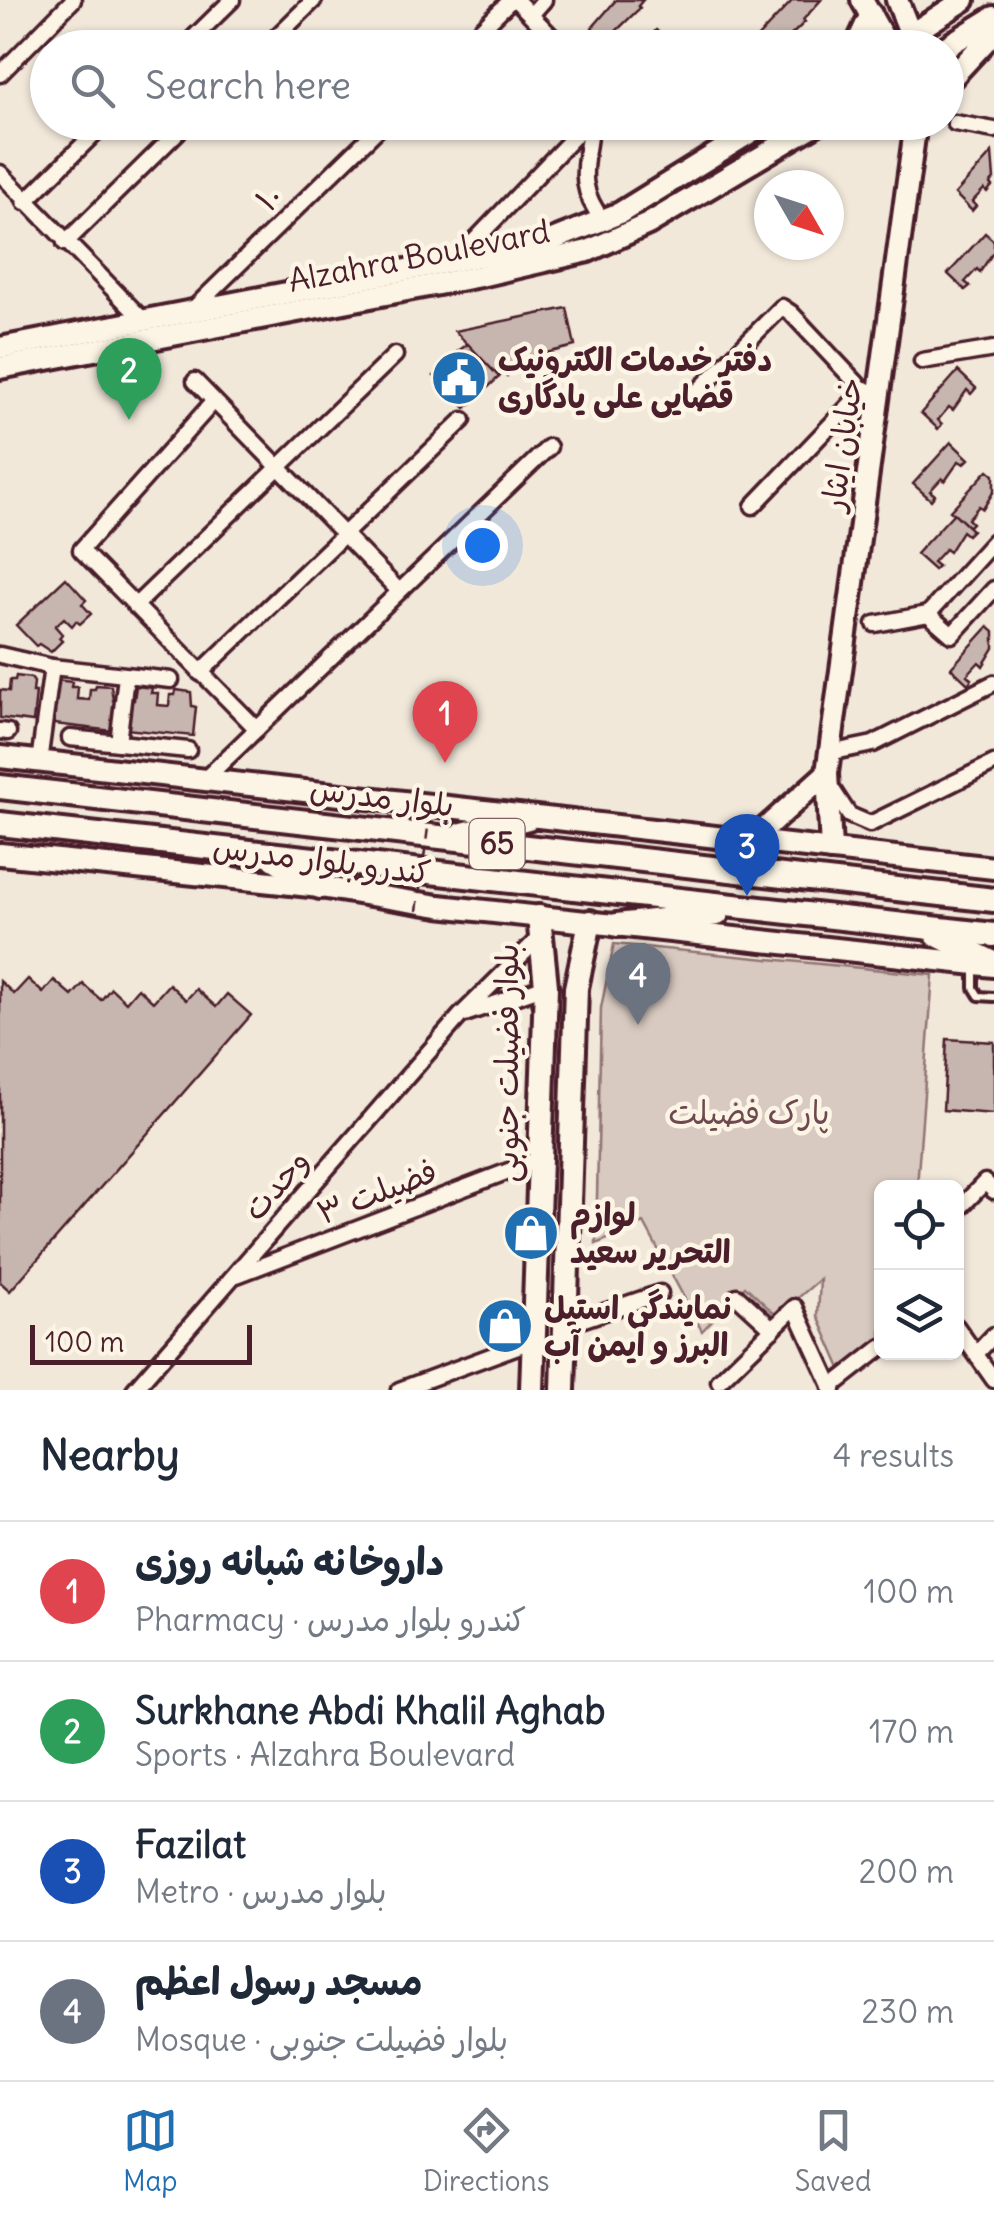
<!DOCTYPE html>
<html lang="en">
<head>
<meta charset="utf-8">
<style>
	body { margin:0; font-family:Delius,"Playpen Sans Arabic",sans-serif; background:#f2f2f3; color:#1f2937 }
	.controls { position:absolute; right:30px; bottom:30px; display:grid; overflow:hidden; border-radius:15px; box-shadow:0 2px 8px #0004 }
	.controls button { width:90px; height:90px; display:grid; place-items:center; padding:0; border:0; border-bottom:2px solid #e0e1e3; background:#fff; color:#1f2937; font:50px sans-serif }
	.compass { position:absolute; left:754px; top:170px; width:90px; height:90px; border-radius:50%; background:#fff; box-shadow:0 2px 8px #0004; rotate:129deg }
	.scale { position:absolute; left:30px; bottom:25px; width:222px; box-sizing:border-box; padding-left:10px; border:5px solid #4a1f2b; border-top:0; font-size:28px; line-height:35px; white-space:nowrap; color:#4a1f2b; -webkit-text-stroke:8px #fcf5e5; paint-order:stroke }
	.you { position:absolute; left:482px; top:545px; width:35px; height:35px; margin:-25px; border:8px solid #fff; border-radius:50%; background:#1a73e8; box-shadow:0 0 0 15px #1a73e833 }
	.badge { display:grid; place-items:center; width:65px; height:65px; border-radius:50%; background:#1f6fb2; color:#fff; font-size:32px; font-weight:700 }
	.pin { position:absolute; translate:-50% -82px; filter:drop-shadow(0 2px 5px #0008) }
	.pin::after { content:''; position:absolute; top:52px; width:35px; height:30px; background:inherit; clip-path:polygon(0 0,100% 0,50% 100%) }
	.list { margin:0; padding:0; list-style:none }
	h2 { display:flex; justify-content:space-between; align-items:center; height:130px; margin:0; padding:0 40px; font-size:42px }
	h2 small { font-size:32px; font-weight:400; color:#747a83 }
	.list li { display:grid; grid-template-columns:65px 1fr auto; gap:30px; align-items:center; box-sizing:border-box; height:140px; padding:0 40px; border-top:2px solid #e0e1e3 }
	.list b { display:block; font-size:38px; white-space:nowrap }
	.list p { margin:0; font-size:32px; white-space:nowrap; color:#747a83 }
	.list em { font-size:32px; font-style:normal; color:#747a83 }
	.icon { flex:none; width:55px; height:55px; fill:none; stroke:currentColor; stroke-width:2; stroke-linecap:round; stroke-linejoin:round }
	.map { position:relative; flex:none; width:994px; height:1390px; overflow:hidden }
	.search { position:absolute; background:#fff; box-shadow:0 2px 8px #0004; left:30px; right:30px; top:30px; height:110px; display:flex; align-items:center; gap:25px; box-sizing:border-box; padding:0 35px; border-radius:55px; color:#747a83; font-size:38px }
	.sheet { height:690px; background:#fff }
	nav { display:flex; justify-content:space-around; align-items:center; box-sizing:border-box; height:140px; border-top:2px solid #e0e1e3; background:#fff; font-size:28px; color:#747a83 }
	nav a { display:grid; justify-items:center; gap:5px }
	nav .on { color:#1f6fb2 }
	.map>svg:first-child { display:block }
</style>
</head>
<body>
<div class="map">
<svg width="994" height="1390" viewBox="0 0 994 1390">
	<rect width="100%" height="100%" fill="#f1e8da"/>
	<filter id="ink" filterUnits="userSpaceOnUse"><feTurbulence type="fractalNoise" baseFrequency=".01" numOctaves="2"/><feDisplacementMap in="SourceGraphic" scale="20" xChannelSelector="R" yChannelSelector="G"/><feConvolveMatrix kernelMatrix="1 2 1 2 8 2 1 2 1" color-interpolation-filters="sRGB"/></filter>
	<g filter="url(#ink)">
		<polygon fill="#d8cac0" stroke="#917476" stroke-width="2.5" points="614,944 933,975 917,1187 882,1188 881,1340 843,1373 818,1316 820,1279 777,1316 745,1286 702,1331 644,1223 596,1244 601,1008"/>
		<g fill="#c7b6af" stroke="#4a1f2b" stroke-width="2.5">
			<polygon points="616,0 643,0 638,6 640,8 611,36 613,38 608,43 592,28"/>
			<polygon points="793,0 821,0 803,20 805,22 778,48 763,48 755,40"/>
			<polygon points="656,30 674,47 673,48 640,48"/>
			<polygon points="992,153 994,179 990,184 992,186 987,192 984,189 972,202 976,206 972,211 955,194"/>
			<polygon points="985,233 994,241 994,251 980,272 977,269 965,282 970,286 965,290 948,274"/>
			<polygon points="567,308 575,346 538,355 524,369 519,364 507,376 503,372 499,377 455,331"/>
			<polygon points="468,344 499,377 466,408 434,376 446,365 443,362"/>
			<polygon points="958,371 976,388 971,394 967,390 953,410 949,407 938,420 942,424 938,429 921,413"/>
			<polygon points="951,442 969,459 964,464 959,461 945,481 942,478 930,491 935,495 931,500 913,484"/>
			<polygon points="988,470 994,475 994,491 983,509 979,506 968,519 972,523 968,527 950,511"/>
			<polygon points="954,513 972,530 967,535 962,531 949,552 945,549 933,562 938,566 934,570 916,554"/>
			<polygon points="66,578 86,600 82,604 91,614 80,624 76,621 72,626 64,618 55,626 62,634 59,638 62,641 51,652 39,644 36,646 16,625"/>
			<polygon points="988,627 994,632 994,648 983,666 979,662 967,675 972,679 968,684 951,668"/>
			<polygon points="16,676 31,678 34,682 33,692 36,692 33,722 0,718 0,690 9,691 10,680 15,680"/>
			<polygon points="56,680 72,682 71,687 78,687 77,699 89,700 90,689 95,689 96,685 111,686 113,700 116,701 113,731 46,723"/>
			<polygon points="136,686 152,688 151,693 158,693 157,705 169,706 170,695 175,695 176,690 191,692 192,706 196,707 193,736 125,729 129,699 134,700"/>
			<polygon points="28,979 43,993 54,980 72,996 83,984 101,1000 111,988 126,1002 138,988 153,1002 169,984 186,1000 196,989 216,1007 227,994 251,1015 10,1291 0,1282 0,981 14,994"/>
			<polygon points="947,1039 994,1042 994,1114 943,1110"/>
		</g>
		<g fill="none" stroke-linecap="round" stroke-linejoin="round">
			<g stroke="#4a1f2b" stroke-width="14">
				<polyline id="lane" points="974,965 974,988 979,996 994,997"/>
			</g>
			<g stroke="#4a1f2b" stroke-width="21">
				<g id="street">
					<polyline points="516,0 563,48"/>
					<polyline points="531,15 544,0"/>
					<polyline points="183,48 232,0"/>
					<polyline points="265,48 314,0"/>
					<polyline points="462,48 511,0"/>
					<polyline points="0,74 73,0"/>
					<path d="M591,122C586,166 575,185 604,222"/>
					<polyline points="955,123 994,130"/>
					<polyline points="0,173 144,321"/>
					<polyline points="25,202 106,122"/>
					<polyline points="65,243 188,122"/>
					<polyline points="457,259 588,122"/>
					<polyline points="192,310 385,122"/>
					<polyline points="922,361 994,349"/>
					<polyline points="195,381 399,591"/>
					<polyline points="689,400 782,307 791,313 878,406"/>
					<polyline points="214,401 81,550 257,729"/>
					<polyline points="753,506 865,389"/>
					<polyline points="994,541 928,614 952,635 994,589"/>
					<polyline points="135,606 395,355"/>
					<polyline points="875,624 928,614"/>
					<polyline points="0,655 52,667 171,680"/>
					<polyline points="200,673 463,420"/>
					<polyline points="0,731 8,732"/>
					<polyline points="70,738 188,750"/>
					<polyline points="118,743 126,676"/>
					<polyline points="829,753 873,744 994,683"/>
					<polyline points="39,762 52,667"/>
					<polyline points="204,780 549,447"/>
					<polyline points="828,783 849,815 870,824 994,763"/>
					<polyline points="465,1014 546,986"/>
					<polyline points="956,1212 985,1182 994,1191"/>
					<polyline points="237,1275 540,1159"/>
					<polyline points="737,1296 773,1329"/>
					<polyline points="566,1325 660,1293"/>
					<polyline points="956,1326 994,1380"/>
					<polyline points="976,1354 994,1335"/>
					<polyline points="719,1381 795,1307 833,1390"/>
					<polyline points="831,1387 882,1347"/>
					<polyline points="134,1390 460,1016 541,936"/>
					<polyline points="399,1390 534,1340"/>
				</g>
			</g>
			<g stroke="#4a1f2b" stroke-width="28">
				<g id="secondary">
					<polyline points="862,0 889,48"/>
					<polyline points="897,0 911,35 910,46"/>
					<polyline points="855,48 871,14"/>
					<polyline points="890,48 964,0"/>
					<polyline points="944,48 994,17"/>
					<polyline points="946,84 994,32"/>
					<polyline points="0,348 542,244 620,213 767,122"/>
					<polyline points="0,368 480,276 588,251 648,224 820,122"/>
					<polyline points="0,757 994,868"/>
					<polyline points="749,843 827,773"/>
					<polyline points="831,850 827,773 916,122"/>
					<polyline points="0,854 320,887 439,906 994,966"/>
				</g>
			</g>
			<g stroke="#4a1f2b" stroke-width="30">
				<g id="primary">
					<polyline points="0,787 994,900"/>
					<polyline points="0,824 994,935"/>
					<polyline points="463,834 528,818"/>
					<polyline points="275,859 320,887"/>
					<polyline points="617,925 717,914"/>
					<polyline points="937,935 994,963"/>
					<polyline points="532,1390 546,986 539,917"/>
					<polyline points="563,1390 576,988 590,922"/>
				</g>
			</g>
			<use href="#lane" stroke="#fcf5e5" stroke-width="6"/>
			<use href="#street" stroke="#fcf5e5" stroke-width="14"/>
			<use href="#secondary" stroke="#fcf5e5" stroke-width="20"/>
			<use href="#primary" stroke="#fcf5e5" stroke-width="22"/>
			<polyline stroke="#4a1f2b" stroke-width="2.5" stroke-dasharray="10 8" stroke-linecap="butt" points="417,911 429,820"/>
		</g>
	</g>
	<defs>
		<g id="civic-disc" transform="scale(2.875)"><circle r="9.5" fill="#1f6fb2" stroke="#fcf5e5"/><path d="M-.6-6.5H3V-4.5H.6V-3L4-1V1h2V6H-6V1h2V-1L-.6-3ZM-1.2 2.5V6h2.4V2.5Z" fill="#fff"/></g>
		<g id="shop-disc" transform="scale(2.875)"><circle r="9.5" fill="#1f6fb2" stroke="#fcf5e5"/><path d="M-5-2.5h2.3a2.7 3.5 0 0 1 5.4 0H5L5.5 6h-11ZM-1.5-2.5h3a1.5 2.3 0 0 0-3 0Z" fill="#fff"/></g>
	</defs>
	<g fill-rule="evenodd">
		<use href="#civic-disc" x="459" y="378"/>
		<use href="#shop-disc" x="531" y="1233"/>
		<use href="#shop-disc" x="505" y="1326"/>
	</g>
	<g text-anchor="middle" stroke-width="9" stroke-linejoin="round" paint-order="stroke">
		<rect fill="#fcf5e5" stroke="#7f5f63" stroke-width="2.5" x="469.5" y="819" width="55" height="50" rx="8"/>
		<g font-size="30" font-weight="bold" fill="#4a1f2b">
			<text x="497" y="854">65</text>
		</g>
		<g font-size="32" fill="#4a1f2b" stroke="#fcf5e5">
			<text transform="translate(269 198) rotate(-44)" y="11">۱۰</text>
			<text transform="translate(419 256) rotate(-11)" y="11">Alzahra Boulevard</text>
			<text transform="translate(842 444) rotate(-82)" y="11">خیابان ایثار</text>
			<text transform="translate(382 797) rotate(7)" y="11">بلوار مدرس</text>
			<text transform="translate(322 860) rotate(7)" y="11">کندرو بلوار مدرس</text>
			<text transform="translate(507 1063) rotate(-90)" y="11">بلوار فضیلت جنوبی</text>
			<text transform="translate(276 1185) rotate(-49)" y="11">وحدت</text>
			<text transform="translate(377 1192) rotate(-21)" y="11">فضیلت ۳</text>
		</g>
		<g font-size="32" font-weight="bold" fill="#4a1f2b" stroke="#fcf5e5" text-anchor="start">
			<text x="498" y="371">دفتر خدمات الکترونیک<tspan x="498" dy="37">قضایی علی یادگاری</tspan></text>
			<text x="570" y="1226">لوازم<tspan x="570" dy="37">التحریر سعید</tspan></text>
			<text x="544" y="1319">نمایندگی استيل<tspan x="544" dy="37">البرز و ایمن آب</tspan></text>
		</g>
		<g font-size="32" fill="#6e4a50" stroke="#fcf5e5">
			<text x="749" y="1124">پارک فضیلت</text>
		</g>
	</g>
</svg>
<div class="controls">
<button><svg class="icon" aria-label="locate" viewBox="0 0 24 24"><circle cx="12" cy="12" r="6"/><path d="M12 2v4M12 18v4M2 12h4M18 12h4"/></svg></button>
<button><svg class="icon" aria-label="layers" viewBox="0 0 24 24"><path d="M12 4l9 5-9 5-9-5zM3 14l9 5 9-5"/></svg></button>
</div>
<svg class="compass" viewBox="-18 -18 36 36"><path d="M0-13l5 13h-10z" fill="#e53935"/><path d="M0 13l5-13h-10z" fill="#747a83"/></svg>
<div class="scale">100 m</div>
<div class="you"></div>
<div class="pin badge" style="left:445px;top:763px;background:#e0444e">1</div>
<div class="pin badge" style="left:129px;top:420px;background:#2e9e5b">2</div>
<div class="pin badge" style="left:747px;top:896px;background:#1a4fb4">3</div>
<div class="pin badge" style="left:638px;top:1025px;background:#6b7280">4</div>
<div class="search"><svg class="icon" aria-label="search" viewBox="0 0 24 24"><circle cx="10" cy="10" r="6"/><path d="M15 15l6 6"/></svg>Search here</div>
</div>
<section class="sheet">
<h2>Nearby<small>4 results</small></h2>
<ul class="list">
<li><span class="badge" style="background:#e0444e">1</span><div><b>داروخانه شبانه روزی</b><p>Pharmacy · کندرو بلوار مدرس</p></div><em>100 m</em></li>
<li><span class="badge" style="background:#2e9e5b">2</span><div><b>Surkhane Abdi Khalil Aghab</b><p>Sports · Alzahra Boulevard</p></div><em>170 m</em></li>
<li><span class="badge" style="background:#1a4fb4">3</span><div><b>Fazilat</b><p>Metro · بلوار مدرس</p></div><em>200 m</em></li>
<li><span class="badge" style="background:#6b7280">4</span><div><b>مسجد رسول اعظم</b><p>Mosque · بلوار فضیلت جنوبی</p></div><em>230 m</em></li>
</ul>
</section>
<nav>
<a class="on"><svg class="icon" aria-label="map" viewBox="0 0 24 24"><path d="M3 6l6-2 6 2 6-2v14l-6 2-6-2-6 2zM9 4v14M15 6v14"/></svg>Map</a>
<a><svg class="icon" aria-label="directions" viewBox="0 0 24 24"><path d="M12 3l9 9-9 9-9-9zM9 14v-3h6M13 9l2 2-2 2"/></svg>Directions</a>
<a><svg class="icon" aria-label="saved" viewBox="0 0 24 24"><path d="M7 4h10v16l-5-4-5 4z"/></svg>Saved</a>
</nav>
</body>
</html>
